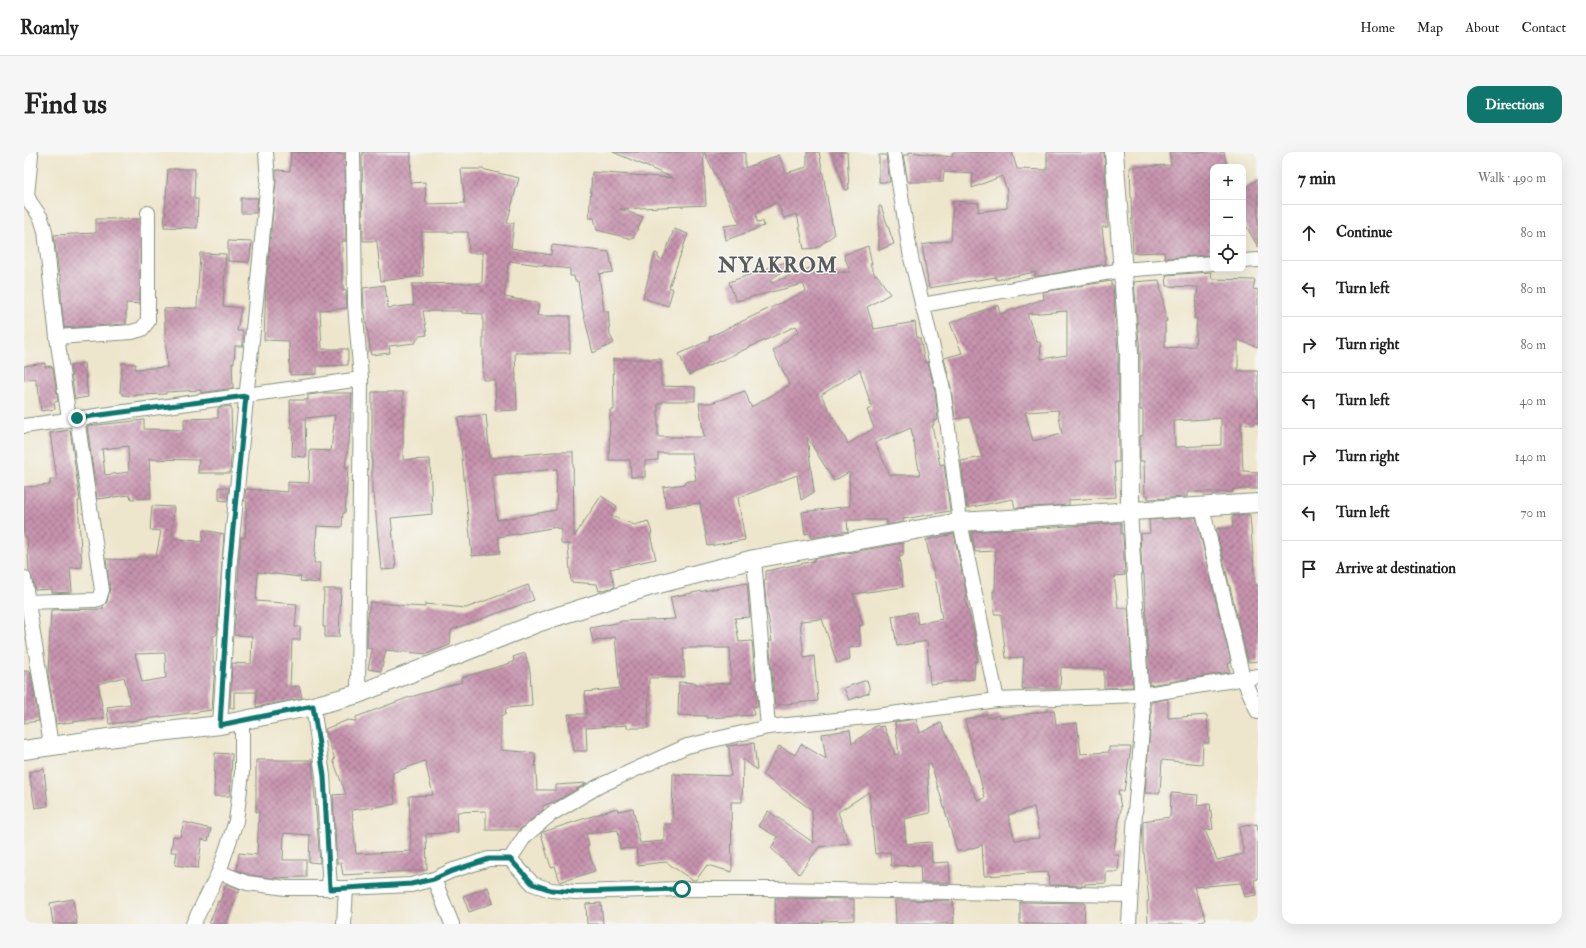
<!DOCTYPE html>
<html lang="en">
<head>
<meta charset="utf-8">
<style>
	body { margin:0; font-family:"IM FELL Double Pica",serif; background:#f6f6f6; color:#222 }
	.controls { position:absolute; right:12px; top:12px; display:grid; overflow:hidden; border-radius:8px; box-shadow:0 4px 16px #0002 }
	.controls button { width:36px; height:36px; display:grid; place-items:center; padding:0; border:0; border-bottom:1px solid #e0e0e0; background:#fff; color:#222; font:20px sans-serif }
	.stop { position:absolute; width:12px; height:12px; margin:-9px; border:3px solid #0f766e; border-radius:50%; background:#fff }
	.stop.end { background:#0f766e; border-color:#fff; box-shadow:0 1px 4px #0008 }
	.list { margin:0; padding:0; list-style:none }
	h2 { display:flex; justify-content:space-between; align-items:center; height:52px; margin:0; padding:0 16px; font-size:17px }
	h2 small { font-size:13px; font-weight:400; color:#767676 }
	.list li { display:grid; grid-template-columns:26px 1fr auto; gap:12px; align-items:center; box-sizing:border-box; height:56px; padding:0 16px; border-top:1px solid #e0e0e0 }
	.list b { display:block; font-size:15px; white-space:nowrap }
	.list em { font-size:13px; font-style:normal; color:#767676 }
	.icon { flex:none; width:22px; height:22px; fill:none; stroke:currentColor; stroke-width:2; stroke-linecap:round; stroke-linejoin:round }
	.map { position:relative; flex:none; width:1234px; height:772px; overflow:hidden; border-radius:12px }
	header { display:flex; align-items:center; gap:24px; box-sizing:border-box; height:56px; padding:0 20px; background:#fff; border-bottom:1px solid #e0e0e0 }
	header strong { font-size:19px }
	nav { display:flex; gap:22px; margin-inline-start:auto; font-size:14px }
	.intro { display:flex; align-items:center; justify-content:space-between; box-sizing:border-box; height:96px; padding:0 24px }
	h1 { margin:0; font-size:28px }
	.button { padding:10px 18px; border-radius:12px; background:#0f766e; color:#fff; font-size:14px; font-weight:700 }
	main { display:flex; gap:24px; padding:0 24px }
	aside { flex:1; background:#fff; border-radius:12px; box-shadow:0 4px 16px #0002 }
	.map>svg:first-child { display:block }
</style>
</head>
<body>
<header>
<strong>Roamly</strong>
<nav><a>Home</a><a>Map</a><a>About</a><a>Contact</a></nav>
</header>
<div class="intro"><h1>Find us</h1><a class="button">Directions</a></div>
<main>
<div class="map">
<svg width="1234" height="772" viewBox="0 0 1234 772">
	<defs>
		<pattern id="building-cross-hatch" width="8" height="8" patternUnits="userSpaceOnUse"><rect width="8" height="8" fill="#c793ae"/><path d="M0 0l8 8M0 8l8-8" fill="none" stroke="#a1798e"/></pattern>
	</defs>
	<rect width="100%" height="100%" fill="#f6f6f2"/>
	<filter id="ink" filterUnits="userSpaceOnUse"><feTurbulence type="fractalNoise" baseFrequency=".025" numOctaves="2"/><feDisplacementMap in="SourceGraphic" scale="8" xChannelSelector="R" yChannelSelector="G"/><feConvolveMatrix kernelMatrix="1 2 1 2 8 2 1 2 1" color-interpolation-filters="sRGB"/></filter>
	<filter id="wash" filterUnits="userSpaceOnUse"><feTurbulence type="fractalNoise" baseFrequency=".012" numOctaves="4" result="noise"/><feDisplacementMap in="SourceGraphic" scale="16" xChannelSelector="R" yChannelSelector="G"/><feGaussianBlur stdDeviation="0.9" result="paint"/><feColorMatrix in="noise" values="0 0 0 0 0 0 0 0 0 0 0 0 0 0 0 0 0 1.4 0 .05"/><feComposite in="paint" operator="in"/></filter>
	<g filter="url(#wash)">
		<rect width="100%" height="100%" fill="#eee6cc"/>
		<g id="blocks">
			<g fill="url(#building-cross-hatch)" fill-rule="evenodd">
				<polygon points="267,0 321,2 322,89 318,89 318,131 319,131 319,139 322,138 323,156 296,158 298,197 324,197 324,213 293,214 293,222 266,223 265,189 240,188 242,130 252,29 252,18 266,19"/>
				<polygon points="339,0 387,0 386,31 401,30 402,52 441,51 437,17 458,17 495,26 483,71 490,71 487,96 527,103 528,93 585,100 589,120 575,122 580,159 584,159 586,183 590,191 569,201 557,151 554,129 551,129 550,124 546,124 546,117 486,109 485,112 484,112 480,145 515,151 513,164 546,164 546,201 491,201 493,258 472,259 471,228 459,228 459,162 438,161 438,159 399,159 403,183 395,184 391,191 365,194 366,201 347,203 340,155 339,136 361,133 364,156 390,153 388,132 458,131 459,101 445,101 444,80 397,80 399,124 357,129 353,89 339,89 338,3 339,3"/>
				<polygon points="589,0 679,0 682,53 596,57 619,65 609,87 573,78 570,66 565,66 568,20 649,26"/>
				<polygon points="680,0 721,0 721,16 755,3 762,21 783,15 783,0 795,0 810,83 792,96 780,97 773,62 760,66 753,50 732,61 733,70 739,69 740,74 702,88 700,74 716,72"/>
				<polygon points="808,0 823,0 825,37 821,38"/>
				<polygon points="885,0 928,5 929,0 988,0 993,17 1023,18 1023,0 1080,0 1084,75 1078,75 1082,112 1017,124 1011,124 1011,120 972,128 972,125 905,136 898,93 927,88 929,49 955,51 954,60 983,56 983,39 978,24 948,36 949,22 920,20 919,30 884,30 879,3 885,3"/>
				<polygon points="1145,0 1200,0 1203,15 1189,15 1189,93 1186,93 1186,103 1141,106 1140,100 1109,101 1106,15 1147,13"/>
				<polygon points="855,3 862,3 866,30 855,30"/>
				<polygon points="144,17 171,17 170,47 174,47 173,76 140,75"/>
				<polygon points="1234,27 1234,95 1219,68 1219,37"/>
				<polygon points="217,46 234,46 232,61 217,61"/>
				<polygon points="855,54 857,54 870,92 855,98"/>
				<polygon points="72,67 116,67 116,152 102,151 102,172 40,176 37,147 37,123 35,123 30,83 72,81"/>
				<polygon points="650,77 664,82 645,135 649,137 644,154 619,146 631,101 634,102 634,106 639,108"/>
				<polygon points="204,89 228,90 225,110 204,109"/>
				<path d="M844,94L848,112H846L851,123H853L866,142L843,155L850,177L891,170L893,186H896L901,211L904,210L911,239L914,268L909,269L910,273H908L916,313L920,312L926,359L879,367V370L863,373V368H823L824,379L787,386L786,381L781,382L778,360L826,354L825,320L810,329L783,285L790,340L777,348L773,323L714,346L721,388L684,394L676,351L642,355L639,335L661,332V330L672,328L668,301H634V308L621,309V325H607L606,308H585L586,258H590L589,207H637V234L671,235V249H638V251L634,252V285H680L675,251H687L721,239L727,255L766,233L749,199L775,179L772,174L665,223L655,202L686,188L685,185L782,139L779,132L712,149L705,130L767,108L769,112L746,128L747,131L786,116L787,121L826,120L820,103ZM836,218L848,256L843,258L850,276L824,292L797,243ZM887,276L896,323H866L851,291Z"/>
				<polygon points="176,101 202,102 199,154 217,156 213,179 219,179 219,194 211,194 210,211 208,211 209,236 177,241 177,238 142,240 142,242 112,243 112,244 99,243 99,241 96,241 98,211 112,212 111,217 143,215 140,157 173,156"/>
				<path d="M1187,120L1188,127L1231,128L1229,137L1234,138V195L1214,188V219H1234V271H1229V273L1217,271L1219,319L1234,320V337H1209V340H1163V345L1124,347V343H1121L1120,309H1116V284H1119V258H1116V201L1110,130L1135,128L1143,169H1141V196L1171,194L1173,166L1170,167L1174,135L1143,134L1142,123ZM1197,266V293L1151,295L1150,269Z"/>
				<path d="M1087,129V133H1089L1094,201L1095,310H1090L1092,345L1045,348V353L991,356L989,347L943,356L937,309L958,305L946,265L931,267L927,236L920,206L938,201L926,171L974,153L976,162L1020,147L1019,140ZM1043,159V203L1017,207L1016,190H1013L1003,162ZM1034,258L1038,282L1009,289L1001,260Z"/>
				<polygon points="21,211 21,215 27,214 28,216 29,216 34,249 30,250 31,257 17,259 14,233 12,233 12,226 0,228 0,214"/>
				<polygon points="60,211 64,245 51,247 46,214"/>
				<polygon points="348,240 379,240 379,308 406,307 408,362 367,366 372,417 357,418 350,342 348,342"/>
				<polygon points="299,241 328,241 325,290 321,315 324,315 321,361 319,361 318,375 293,374 290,411 296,411 295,431 276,429 277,425 234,420 232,449 273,452 271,475 276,475 276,488 268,488 266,535 275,534 278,546 232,555 233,540 210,540 210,556 206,556 208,511 227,512 228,484 210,483 217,385 221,386 223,349 220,349 222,337 264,340 264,330 285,331 286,298 307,299 311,263 281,266 282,305 268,304 269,276 267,276 266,248 284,248 284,243"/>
				<path d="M207,254L208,288L206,321H174L175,308L125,307L127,346L107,347L106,343L73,347L63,274L120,268V277L160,278V267L194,266V256ZM104,294L105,320L81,323L78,297Z"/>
				<path d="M462,263L466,306L529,300H549L550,385L577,344L593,354L587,364L611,373L624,369L628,381L626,382L632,407L586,417L591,435L575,439L573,432L547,430L544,395L546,392H537V377H533V375L474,385L476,401L448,404L434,266ZM533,317L532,358L473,368L468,323Z"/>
				<polygon points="46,278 56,349 54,349 58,415 46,416 48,440 28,441 28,437 11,438 8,425 5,420 3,385 0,385 0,335 26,333 26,328 33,328 26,281"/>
				<polygon points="195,335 205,336 203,349 195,348"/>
				<path d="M128,354L150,355L148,386L178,390L179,378L200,382L193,482L192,483L189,484V510H191L188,558L85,572L83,555L107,552L100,525L74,532L80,566L32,572L24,522L27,458L79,457V454L83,450L86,437L82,407L113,408V405H132L137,379L126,378ZM141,501L142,526L118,530L111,502Z"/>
				<polygon points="1226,363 1231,433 1234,433 1234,509 1224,510 1192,377 1209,376 1208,364"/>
				<polygon points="1172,365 1207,511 1204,511 1206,520 1125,533 1120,422 1118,422 1116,382 1126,381 1125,368"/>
				<polygon points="1097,371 1097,382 1099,382 1101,423 1090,424 1094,456 1104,456 1109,535 1080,536 1080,517 1037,515 1036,537 998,537 1000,505 982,506 977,462 970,462 969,439 971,439 972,399 951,400 947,380"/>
				<polygon points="930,382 943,445 941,446 949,476 954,509 951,509 950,527 906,532 903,489 873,494 868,464 892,460 894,472 918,467 910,419 909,419 902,388"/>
				<polygon points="879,391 879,404 875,405 879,435 829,442 839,473 835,474 837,494 825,496 826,508 813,511 798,467 776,469 780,506 790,504 794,549 751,553 745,489 748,489 744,463 743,463 740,428 742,428 742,419 790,409 790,407"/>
				<polygon points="723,431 726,465 711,466 715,490 728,489 734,554 729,555 730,563 683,566 682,564 654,563 655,530 672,531 672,533 707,531 706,496 659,496 661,525 625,526 624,576 603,576 603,573 562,576 563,599 550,599 544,562 563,562 561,540 596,536 591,485 569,490 566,476 597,470 597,469 651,467 646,445"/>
				<polygon points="504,433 510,448 427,478 426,493 403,502 362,498 357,519 344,517 348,497 343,496 343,472 346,450 385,454 401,455 401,452 442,456"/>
				<polygon points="300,437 317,437 315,485 301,485 301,475 299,475"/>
				<path d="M501,501L506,519L508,554L482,556L481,563H477V598L511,601L513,638H532V633L563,631L534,648L519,654V658L495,678H462V659L433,660L434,680L402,682L403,718L319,723L317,711H313L309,643L322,642L309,608H311L301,577L324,568L332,569V565L383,546L438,530L437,526L490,510L489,505ZM401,609L409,643L385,644L387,699L332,702L328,658L371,652L368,621Z"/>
				<polygon points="0,519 6,519 15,569 0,571"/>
				<polygon points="843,528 845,535 845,541 825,548 820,536"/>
				<polygon points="1144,547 1144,566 1183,563 1185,591 1179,591 1178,612 1138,608 1136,641 1121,641 1127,567 1127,550"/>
				<path d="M1030,558L1032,573L1053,571L1057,602L1085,600V595H1107L1100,639H1094L1097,656L1089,703H1095L1094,720H1082V731L1061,732V734L1025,733L1024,720L960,724L958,693L939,699H933L907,612H903L906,661L880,667L882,692L907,690L908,711L925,710L926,731H897L896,713L867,714L866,700L851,702L845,640L814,660L825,691L795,695L775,722L747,696L754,685L734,674L744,659L790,691L788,658L739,623L755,594L771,603L777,592L802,607L798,582L826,578L828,592L853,573L855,575L860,574L871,603L875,602L871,570L892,567L896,581L917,571L954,649L961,646L941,568L963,562L964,566L975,563L976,566ZM1010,655L1016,686L991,688L984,663Z"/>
				<polygon points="730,591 733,618 719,607 718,650 707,650 708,720 683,713 672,728 668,728 642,710 614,713 612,696 596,697 594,678 562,682 565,693 563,694 571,719 536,730 531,714 527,715 523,703 517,681 519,680 593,656 594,659 609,656 616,691 640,689 640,672 648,672 649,622 707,624 705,596 702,594"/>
				<polygon points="191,601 208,602 206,644 190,644"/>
				<polygon points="232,608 288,608 296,711 285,710 286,683 260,681 259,708 282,708 282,725 248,726 225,723 213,718 215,701 233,703 235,660 232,660"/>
				<polygon points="20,617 24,654 11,656 5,620"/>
				<polygon points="1147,641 1174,643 1173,654 1186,652 1189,677 1181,678 1193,708 1220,702 1215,675 1233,672 1234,681 1234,727 1230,728 1233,743 1221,745 1217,731 1170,735 1182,767 1172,772 1124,772 1123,749 1125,749 1120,701 1119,701 1119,669 1146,665"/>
				<polygon points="160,670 187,677 184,689 178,687 174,716 151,713 153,700 147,700 149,684 156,685"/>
				<polygon points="202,732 216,737 202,772 185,772 194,749 196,750"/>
				<polygon points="464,735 469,751 445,760 439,744"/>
				<polygon points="751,746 830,747 830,768 798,769 798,772 752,772"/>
				<polygon points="49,747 53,772 29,772 26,751"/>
				<polygon points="871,748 929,749 930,772 872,772"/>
				<polygon points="996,750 1061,751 1060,772 996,772"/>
				<polygon points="577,751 579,772 563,772 562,752"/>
			</g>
		</g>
	</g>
	<g filter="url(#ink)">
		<use href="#blocks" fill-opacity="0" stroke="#869280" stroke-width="1"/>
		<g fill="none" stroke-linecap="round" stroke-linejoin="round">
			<g stroke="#869280" stroke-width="16">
				<g id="minor">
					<polyline points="6,0 7,3 3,43 6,50 17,66 21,79 33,185 45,267"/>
					<polyline points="329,0 331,152 337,227 334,542"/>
					<polyline points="870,0 887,106 919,237 936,370 973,548"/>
					<polyline points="1219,109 1234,108"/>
					<polyline points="898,153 1098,118 1189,111"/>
					<polyline points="33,185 108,180 118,177 124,169 124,61"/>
					<polyline points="0,274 337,227"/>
					<polyline points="1178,355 1219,526 1234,560"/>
					<polyline points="730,407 744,575"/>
					<polyline points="0,426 27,593"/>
					<polyline points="0,450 71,448 75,447 78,438 53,266"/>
					<polyline points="289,554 299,624 306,737"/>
					<polyline points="196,573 206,407 244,28 242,0"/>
					<polyline points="486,707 501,684 527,662 575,634 663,594 744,575 852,564 973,548 1117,543 1234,524"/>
					<polyline points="195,720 223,731 262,736 322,736 387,733 410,727 427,719 465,707 486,707 509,732 527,738 552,740 657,737 748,737 1106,743"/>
					<polyline points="410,727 428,772"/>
					<polyline points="169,772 195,720 212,669 218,621 218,568"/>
					<polyline points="320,772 322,736"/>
					<polyline points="1105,772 1111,660 1119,566 1106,359"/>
				</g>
			</g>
			<g stroke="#869280" stroke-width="20">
				<g id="tertiary">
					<polyline points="1090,0 1105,201 1106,359"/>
					<polyline points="0,598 91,585 196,573 289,554 334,542 516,470 627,434 730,407 936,370 1234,351"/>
				</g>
			</g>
			<use href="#minor" stroke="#fff" stroke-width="14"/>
			<use href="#tertiary" stroke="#fff" stroke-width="18"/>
		</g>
	</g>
	<g fill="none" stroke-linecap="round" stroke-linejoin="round" filter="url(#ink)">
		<polyline stroke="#0f766e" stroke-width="5" points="53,266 222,244 206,407 196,573 289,554 300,624 306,737 387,732 410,727 428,719 465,707 486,707 509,732 527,738 552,740 658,737"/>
	</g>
	<g text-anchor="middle" stroke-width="3" stroke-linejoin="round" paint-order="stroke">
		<g font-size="21" font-weight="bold" letter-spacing="1" fill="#5a5b5f" stroke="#f6f6f2">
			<text x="754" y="120">NYAKROM</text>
		</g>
	</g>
</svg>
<div class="controls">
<button>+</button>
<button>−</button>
<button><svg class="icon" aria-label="locate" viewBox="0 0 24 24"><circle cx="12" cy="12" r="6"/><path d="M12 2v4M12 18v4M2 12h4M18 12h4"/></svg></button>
</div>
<div class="stop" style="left:658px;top:737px"></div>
<div class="stop end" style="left:53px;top:266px"></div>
</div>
<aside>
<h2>7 min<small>Walk · 490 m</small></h2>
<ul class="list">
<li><svg class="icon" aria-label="ahead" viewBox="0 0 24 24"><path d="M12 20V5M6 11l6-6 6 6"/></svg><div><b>Continue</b></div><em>80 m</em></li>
<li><svg class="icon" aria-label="left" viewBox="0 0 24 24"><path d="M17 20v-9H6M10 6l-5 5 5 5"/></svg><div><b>Turn left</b></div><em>80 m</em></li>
<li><svg class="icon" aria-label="right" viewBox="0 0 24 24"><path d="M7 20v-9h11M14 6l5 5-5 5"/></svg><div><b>Turn right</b></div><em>80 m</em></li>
<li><svg class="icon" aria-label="left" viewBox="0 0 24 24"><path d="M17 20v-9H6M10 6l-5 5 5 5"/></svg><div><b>Turn left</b></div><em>40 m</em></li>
<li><svg class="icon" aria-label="right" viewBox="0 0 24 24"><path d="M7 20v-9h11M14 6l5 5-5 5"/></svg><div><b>Turn right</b></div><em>140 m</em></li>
<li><svg class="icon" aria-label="left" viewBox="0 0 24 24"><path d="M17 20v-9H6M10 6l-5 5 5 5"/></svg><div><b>Turn left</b></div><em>70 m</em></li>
<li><svg class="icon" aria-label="arrive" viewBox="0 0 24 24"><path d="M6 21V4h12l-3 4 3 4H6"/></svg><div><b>Arrive at destination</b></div></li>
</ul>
</aside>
</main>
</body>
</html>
